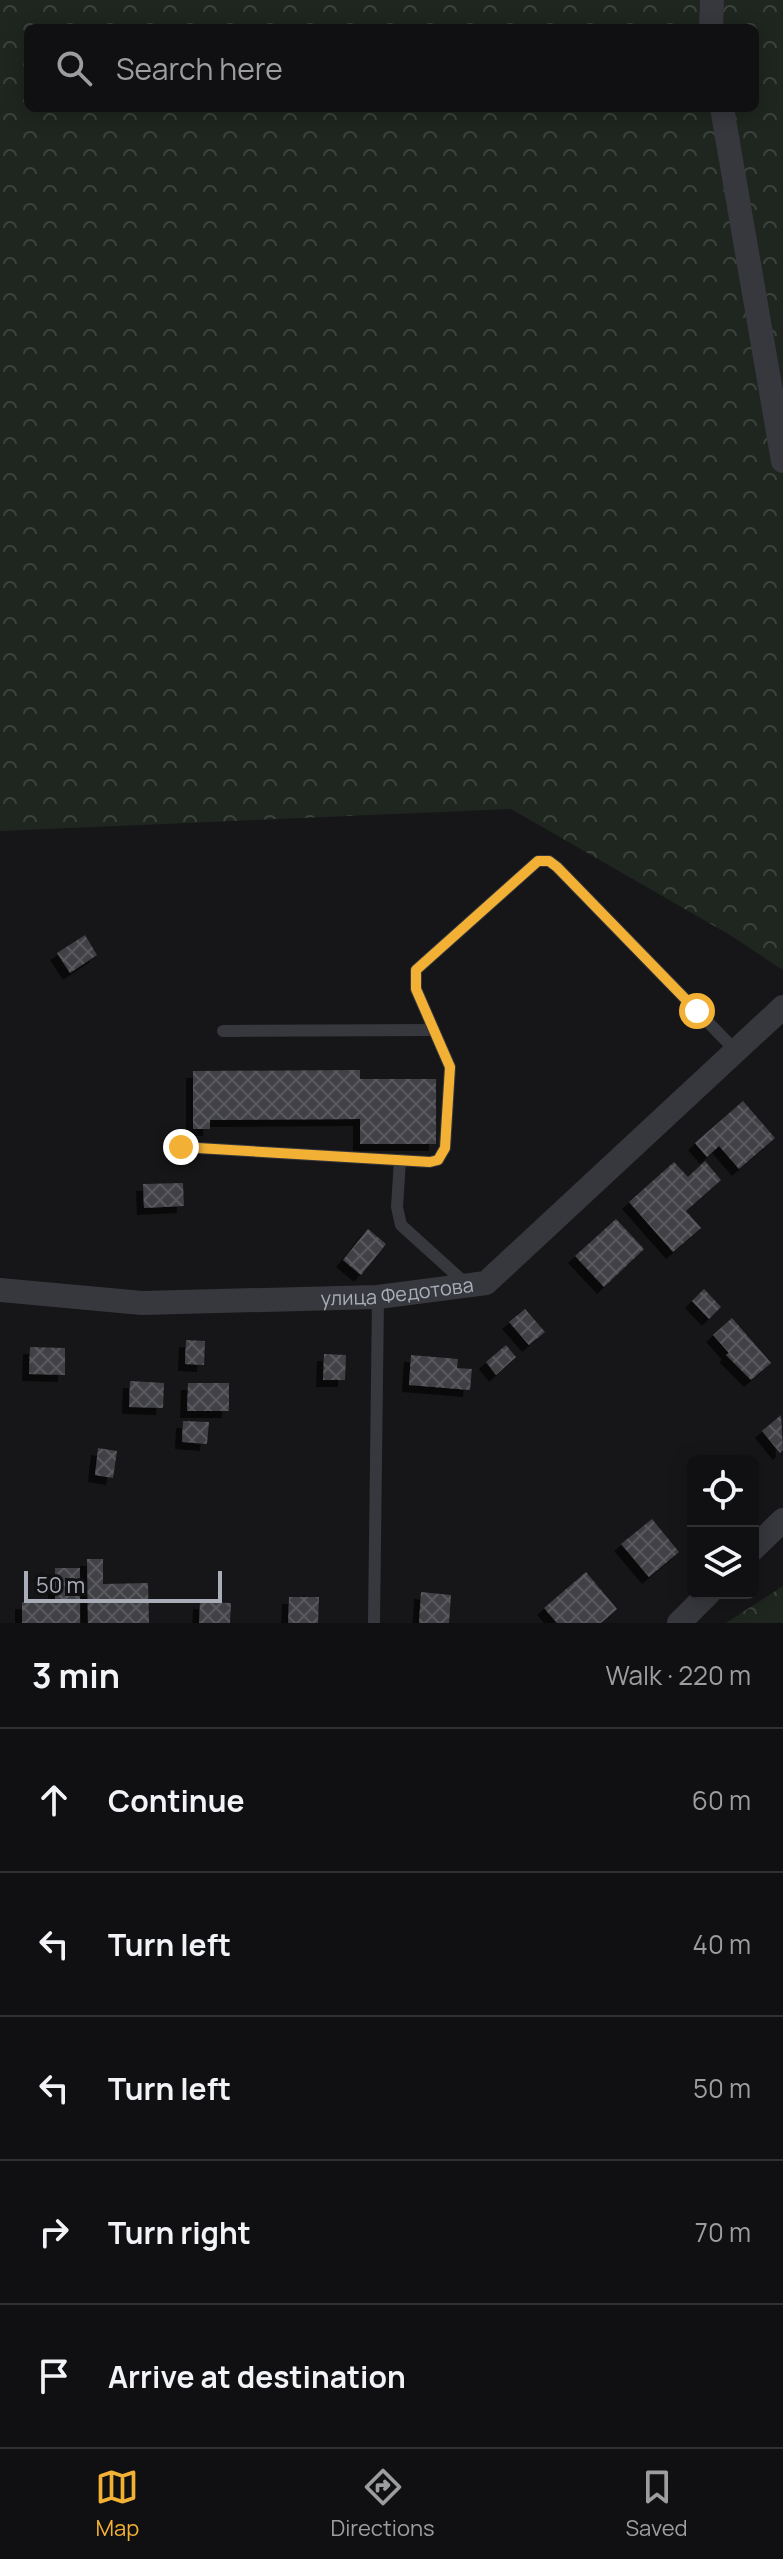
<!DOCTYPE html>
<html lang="en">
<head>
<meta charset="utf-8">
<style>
	body { margin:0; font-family:Manrope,sans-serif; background:#19191b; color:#f1f3f6 }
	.controls { position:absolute; right:24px; bottom:24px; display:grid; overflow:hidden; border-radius:12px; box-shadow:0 4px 20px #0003 }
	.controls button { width:72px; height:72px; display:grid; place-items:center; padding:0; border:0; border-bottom:2px solid #303032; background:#101012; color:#f1f3f6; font:40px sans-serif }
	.scale { position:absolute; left:24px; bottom:20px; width:198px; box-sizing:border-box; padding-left:8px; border:4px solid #a8adb8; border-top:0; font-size:22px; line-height:28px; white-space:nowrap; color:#a8adb8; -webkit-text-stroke:6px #111113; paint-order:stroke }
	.stop { position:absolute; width:24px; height:24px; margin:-18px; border:6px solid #f2b134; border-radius:50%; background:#fff }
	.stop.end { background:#f2b134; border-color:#fff; box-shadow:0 2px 8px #0008 }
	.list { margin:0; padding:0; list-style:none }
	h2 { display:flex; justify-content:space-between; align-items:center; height:104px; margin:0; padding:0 32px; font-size:34px }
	h2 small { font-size:26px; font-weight:400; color:#9c9d9f }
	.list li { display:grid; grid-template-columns:52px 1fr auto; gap:24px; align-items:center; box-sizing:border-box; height:144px; padding:0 32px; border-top:2px solid #303032 }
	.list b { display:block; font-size:30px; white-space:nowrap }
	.list em { font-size:26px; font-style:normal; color:#9c9d9f }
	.icon { flex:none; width:44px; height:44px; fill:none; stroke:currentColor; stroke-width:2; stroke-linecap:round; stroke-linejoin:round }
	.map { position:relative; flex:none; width:783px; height:1623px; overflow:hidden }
	.search { position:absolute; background:#101012; box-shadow:0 4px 20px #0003; left:24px; right:24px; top:24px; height:88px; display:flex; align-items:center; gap:20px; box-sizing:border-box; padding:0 28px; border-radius:12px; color:#9c9d9f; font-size:30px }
	.sheet { height:824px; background:#101012 }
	nav { display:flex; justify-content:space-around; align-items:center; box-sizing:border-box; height:112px; border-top:2px solid #303032; background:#101012; font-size:22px; color:#9c9d9f }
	nav a { display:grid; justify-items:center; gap:4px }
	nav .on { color:#f2b134 }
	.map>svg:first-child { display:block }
</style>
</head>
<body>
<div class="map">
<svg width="783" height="1623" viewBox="0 0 783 1623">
	<defs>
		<pattern id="forest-crowns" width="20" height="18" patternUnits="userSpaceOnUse" patternTransform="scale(2)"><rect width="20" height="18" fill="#1e261f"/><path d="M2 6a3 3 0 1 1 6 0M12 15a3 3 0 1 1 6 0" fill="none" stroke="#3c433d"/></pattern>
		<pattern id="building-cross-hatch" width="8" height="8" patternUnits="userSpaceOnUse" patternTransform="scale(2)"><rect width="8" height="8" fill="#404145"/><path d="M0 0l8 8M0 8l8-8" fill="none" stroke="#595a5e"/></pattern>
		<filter id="shadow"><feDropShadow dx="-7" dy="7" stdDeviation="0" flood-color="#0009"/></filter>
	</defs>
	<rect width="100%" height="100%" fill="#161618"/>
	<g fill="url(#forest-crowns)" fill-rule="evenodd">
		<path d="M0,0H783V970L730,935L511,809L0,831ZM28,28H755V108H28Z"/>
		<polygon points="783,1586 783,1623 726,1623"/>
	</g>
	<g fill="url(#building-cross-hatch)" filter="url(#shadow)">
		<polygon points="85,935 97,955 70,973 57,953"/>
		<polygon points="360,1070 360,1079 436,1079 436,1144 360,1144 360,1119 210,1120 210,1129 193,1129 193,1071"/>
		<polygon points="743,1101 775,1138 739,1169 719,1146 707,1157 695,1143"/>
		<polygon points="705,1161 721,1180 686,1211 701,1228 673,1252 629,1202 674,1162 688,1177"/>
		<polygon points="183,1183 184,1206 144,1208 143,1184"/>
		<polygon points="616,1219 644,1249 604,1287 575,1256"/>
		<polygon points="368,1229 386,1244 361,1275 343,1260"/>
		<polygon points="704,1289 721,1307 709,1319 692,1301"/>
		<polygon points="525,1309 545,1332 529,1345 509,1322"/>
		<polygon points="732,1318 771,1363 751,1380 726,1355 729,1353 713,1335"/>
		<polygon points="186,1340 205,1341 204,1365 185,1364"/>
		<polygon points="506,1345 516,1357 496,1375 486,1362"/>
		<polygon points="30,1347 65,1348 65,1375 29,1374"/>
		<polygon points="324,1354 346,1355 345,1380 323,1380"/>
		<polygon points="411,1355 458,1359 457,1368 472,1369 470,1390 409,1385"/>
		<polygon points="130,1381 164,1383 163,1408 129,1407"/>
		<polygon points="188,1383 229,1383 229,1411 187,1411"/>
		<polygon points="781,1415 783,1450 780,1453 762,1431"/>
		<polygon points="183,1421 209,1422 207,1444 182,1442"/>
		<polygon points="98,1448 117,1451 113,1478 95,1475"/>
		<polygon points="652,1519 679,1552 649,1577 621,1544"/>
		<polygon points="87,1559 103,1559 103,1584 148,1583 149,1623 88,1623"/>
		<polygon points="55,1568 80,1568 80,1623 22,1623 22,1602 55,1602"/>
		<polygon points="586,1572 617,1609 601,1623 557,1623 544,1608"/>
		<polygon points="421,1592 451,1595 449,1623 419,1623"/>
		<polygon points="289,1597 319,1597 318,1623 288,1623"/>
		<polygon points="200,1602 231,1603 230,1623 199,1623"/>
	</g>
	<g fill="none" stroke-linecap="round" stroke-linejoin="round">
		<g stroke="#37383d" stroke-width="12">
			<polyline points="223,1031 434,1030"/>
			<polyline points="181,1147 430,1162 438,1160 445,1148 450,1067 416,989 416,970 538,861 549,861 557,867 736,1051"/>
			<polyline points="400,1160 397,1207 401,1225 465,1283"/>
			<polyline points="374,1623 378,1297"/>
		</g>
		<g stroke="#37383d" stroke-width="24">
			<polyline points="711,28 712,0"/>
			<polyline points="722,108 783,461"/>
			<path id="s1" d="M0,1290L142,1303L378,1297L486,1283L783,1007"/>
			<polyline points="753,1549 783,1520"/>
			<polyline points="679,1623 709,1593"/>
		</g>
	</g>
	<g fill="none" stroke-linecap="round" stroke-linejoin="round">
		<polyline stroke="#f2b134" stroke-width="10" points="181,1147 430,1162 438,1160 445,1148 450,1067 416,989 416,970 538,861 549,861 557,867 697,1011"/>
	</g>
	<g text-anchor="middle" stroke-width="8" stroke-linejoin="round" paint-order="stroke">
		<g font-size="20" fill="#a8adb8" stroke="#111113">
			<text dy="7" stroke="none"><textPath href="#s1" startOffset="398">улица Федотова</textPath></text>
		</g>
	</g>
</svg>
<div class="controls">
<button><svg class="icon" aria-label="locate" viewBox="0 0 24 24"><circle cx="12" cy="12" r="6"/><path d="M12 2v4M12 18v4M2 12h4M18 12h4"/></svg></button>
<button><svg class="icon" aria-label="layers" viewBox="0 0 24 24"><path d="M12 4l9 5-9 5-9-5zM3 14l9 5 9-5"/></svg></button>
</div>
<div class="scale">50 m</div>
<div class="stop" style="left:697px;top:1011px"></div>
<div class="stop end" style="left:181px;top:1147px"></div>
<div class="search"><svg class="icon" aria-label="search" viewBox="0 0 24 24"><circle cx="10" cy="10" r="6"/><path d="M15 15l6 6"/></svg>Search here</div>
</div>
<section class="sheet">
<h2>3 min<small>Walk · 220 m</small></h2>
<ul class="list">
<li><svg class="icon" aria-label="ahead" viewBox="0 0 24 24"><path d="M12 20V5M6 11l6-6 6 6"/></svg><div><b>Continue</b></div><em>60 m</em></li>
<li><svg class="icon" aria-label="left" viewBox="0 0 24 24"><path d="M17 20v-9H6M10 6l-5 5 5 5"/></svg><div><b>Turn left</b></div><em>40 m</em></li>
<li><svg class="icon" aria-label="left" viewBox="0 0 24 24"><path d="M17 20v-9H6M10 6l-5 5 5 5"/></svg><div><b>Turn left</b></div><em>50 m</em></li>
<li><svg class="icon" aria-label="right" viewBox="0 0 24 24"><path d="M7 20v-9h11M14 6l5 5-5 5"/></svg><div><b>Turn right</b></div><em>70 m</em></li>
<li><svg class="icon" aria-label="arrive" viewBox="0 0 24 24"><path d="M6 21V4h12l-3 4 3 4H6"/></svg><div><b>Arrive at destination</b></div></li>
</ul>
</section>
<nav>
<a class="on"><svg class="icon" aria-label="map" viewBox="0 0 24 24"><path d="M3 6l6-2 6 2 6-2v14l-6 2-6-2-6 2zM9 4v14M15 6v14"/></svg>Map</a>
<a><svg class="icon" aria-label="directions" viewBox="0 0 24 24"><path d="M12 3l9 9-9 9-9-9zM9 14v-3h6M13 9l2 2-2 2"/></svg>Directions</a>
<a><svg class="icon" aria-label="saved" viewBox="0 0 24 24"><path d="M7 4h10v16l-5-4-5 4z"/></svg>Saved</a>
</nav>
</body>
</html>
